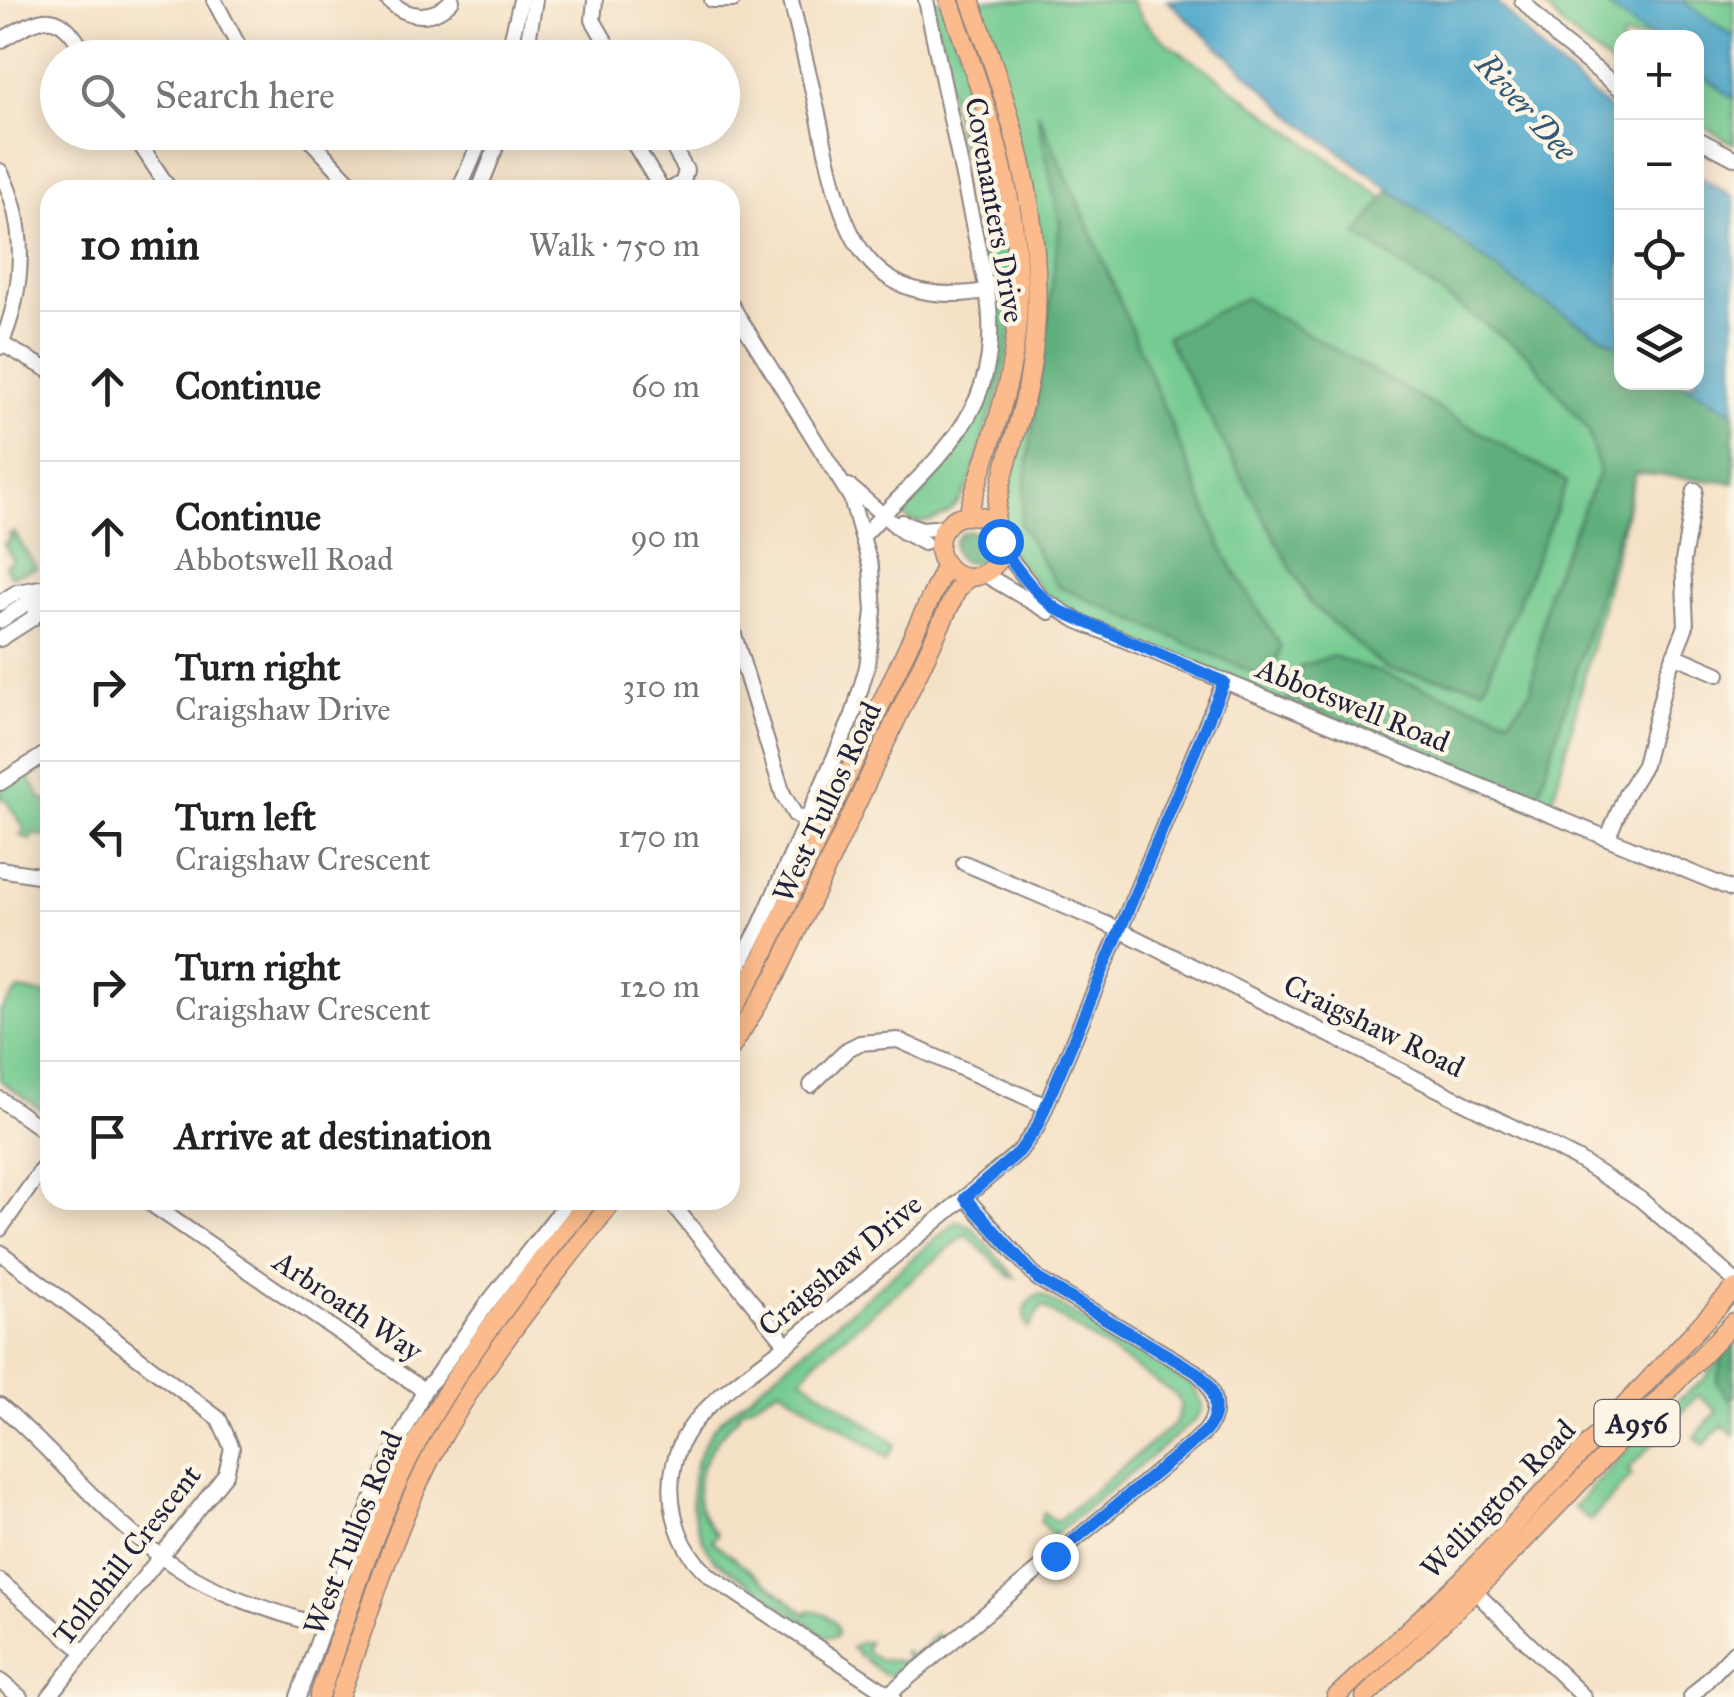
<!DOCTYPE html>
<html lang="en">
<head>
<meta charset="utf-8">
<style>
	body { margin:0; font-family:"IM FELL Great Primer",serif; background:#f6f6f6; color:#222 }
	.controls { position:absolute; right:30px; top:30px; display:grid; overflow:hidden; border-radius:20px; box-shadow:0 5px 25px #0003 }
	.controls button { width:90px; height:90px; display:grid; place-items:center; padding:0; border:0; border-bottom:2px solid #e0e0e0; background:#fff; color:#222; font:50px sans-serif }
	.stop { position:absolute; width:30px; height:30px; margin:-22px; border:8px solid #1a73e8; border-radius:50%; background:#fff }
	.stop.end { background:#1a73e8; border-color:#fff; box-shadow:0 2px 10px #0008 }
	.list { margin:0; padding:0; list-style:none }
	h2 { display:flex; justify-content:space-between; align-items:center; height:130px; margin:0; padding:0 40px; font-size:42px }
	h2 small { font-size:32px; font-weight:400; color:#767676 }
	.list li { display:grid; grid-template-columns:65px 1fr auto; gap:30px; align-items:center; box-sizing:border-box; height:150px; padding:0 40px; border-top:2px solid #e0e0e0 }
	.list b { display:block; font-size:38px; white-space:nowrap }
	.list p { margin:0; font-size:32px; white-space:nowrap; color:#767676 }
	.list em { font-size:32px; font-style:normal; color:#767676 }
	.icon { flex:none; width:55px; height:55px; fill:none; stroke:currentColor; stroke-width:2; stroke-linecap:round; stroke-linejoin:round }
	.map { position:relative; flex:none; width:1734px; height:1697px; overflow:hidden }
	.search { position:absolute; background:#fff; box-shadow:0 5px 25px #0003; left:40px; top:40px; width:700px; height:110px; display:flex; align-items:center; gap:25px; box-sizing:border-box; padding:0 35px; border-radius:55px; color:#767676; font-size:38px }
	.panel { position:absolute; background:#fff; box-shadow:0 5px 25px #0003; left:40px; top:180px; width:700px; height:1030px; border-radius:30px }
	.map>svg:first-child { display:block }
</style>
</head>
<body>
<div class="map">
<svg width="1734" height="1697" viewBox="0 0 1734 1697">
	<rect width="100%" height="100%" fill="#fcf5e5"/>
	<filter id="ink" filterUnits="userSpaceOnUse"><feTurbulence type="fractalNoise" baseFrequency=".01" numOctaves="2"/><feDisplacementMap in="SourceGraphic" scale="20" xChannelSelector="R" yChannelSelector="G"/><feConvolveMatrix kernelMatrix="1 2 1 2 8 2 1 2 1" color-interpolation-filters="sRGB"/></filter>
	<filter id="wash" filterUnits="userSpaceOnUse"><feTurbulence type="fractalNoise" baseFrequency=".0048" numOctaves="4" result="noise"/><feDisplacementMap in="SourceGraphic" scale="40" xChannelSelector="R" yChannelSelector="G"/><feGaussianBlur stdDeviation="2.25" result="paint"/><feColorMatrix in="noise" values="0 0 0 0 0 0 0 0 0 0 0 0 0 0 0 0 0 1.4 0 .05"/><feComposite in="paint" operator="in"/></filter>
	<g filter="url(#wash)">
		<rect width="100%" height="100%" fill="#f5e1c6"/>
		<g fill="#74cb91" stroke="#4b7666" stroke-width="2.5">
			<path d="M931,0H942C985,118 1031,246 1004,373C1000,393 992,413 985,432C978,455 973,483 958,503C945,521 901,536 901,503L938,473L961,445L988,391L996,350L997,331Z"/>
			<path d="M970,0H1131C1146,30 1170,47 1199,64L1434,235L1622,382L1636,472L1549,815L1058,610L1001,541L994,527L1028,384L1035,229Z"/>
			<polygon points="1538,0 1734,0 1734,144 1697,123 1696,38 1622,38 1621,74 1567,30"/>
			<polygon points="14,532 36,568 11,576 5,566 13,560 4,544 11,539 9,535"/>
			<polygon points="50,756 50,765 29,778 42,800 50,801 50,837 32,834 30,840 20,835 25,830 4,797 0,799 0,788"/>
			<polygon points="19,990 50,995 50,1116 0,1080 0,1011"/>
			<path d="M957,1221L971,1226L1015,1277H1010L966,1234L817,1359L802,1378L896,1444L888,1457L780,1388L738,1412L739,1415C705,1449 677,1493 717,1534L712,1541L806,1614L810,1610C823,1614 837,1617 838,1633L835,1637H826L714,1559C682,1513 685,1461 721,1420Z"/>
			<path d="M1040,1294L1193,1386L1203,1405L1197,1419L1053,1536L1040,1521L1044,1512L1056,1522L1175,1424L1181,1406L1176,1395L1042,1306L1028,1329C1020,1314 1026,1301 1040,1294Z"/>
			<polygon points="1734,1336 1734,1396 1730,1400 1734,1403 1734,1436 1722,1425 1704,1445 1695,1437 1717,1411 1698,1395 1628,1470 1632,1475 1590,1521 1574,1507 1660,1414 1705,1379"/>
			<polygon points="936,1633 941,1639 895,1676 883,1674 851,1648 860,1642 868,1642 865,1651 878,1659 907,1662 904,1651 911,1657 925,1647"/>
		</g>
		<g fill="#5faf7b" stroke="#40685b" stroke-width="2.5">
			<polygon points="1037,111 1087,222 1226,557 1281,647 1270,680 1057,586 1020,524 1060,224"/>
			<polygon points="1390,190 1621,346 1622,382 1683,383 1734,412 1734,483 1636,473 1537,799 1287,700 1301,666 1333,656 1510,718 1531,690 1548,589 1599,473 1588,430 1527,354 1358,235"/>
			<polygon points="1245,298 1567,482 1484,687 1386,669 1310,603 1166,337"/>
			<circle cx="970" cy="547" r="16"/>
			<polygon points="1734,1336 1734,1396 1730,1400 1717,1382 1724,1346"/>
		</g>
		<g fill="#4da7ca" stroke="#386482" stroke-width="2.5">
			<polygon points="1167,0 1495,0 1549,58 1621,119 1621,347 1534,297 1299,121"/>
			<polygon points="1599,0 1682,0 1734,37 1734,99 1697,71 1696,38 1650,37"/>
			<polygon points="1697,175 1734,198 1734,412 1683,383 1696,382"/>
		</g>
	</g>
	<g filter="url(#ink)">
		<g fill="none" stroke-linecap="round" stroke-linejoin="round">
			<g stroke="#8c8280" stroke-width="18">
				<g id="minor">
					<polyline points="214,0 245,58"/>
					<path d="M388,0C408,19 433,21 452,0"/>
					<polyline points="712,0 733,0"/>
					<path d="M791,0C801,43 812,85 821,128C842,229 861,311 987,291"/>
					<polyline points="1522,0 1558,39 1622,90"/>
					<polyline points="595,1 593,20 615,58"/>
					<path d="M0,41C45,13 60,7 87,58"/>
					<polyline points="523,45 560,58"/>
					<polyline points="507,58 521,0"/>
					<polyline points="525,58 535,0"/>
					<polyline points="132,132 170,190"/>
					<polyline points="303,132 357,190"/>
					<polyline points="627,132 662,190"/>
					<polyline points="664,132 686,170 683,182 670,190"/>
					<polyline points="1696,138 1734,158"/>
					<path d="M0,171C29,226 24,291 0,347"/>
					<polyline points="459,190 484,132"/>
					<polyline points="479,190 502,132"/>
					<polyline points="730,303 851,498 871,568 874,611 867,667 853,715 760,926 730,983"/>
					<polyline points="2,344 50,371"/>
					<polyline points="849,486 902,531 924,543"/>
					<polyline points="902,522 922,529 946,527"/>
					<path d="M863,536C935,456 1007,415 987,291L926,0"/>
					<polyline points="1001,547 1042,599 1078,621 1734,890"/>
					<polyline points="984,574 1049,612"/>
					<polyline points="0,603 17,592 40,588"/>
					<polyline points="0,621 24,605 45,599"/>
					<polyline points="730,622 783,794 795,815 806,822"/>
					<polyline points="0,639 33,618 47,598"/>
					<polyline points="1674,655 1718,674"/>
					<polyline points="0,783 50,751"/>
					<polyline points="1608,837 1626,794 1644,765 1668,671 1686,626 1683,561 1695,490"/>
					<polyline points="964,863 1118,929 1577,1159 1640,1199 1734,1280"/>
					<polyline points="0,869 50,877"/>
					<polyline points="811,1085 848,1049 860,1043 898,1040 1046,1106"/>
					<polyline points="0,1099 50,1135"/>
					<polyline points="145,1200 422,1389"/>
					<polyline points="669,1200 787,1345"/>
					<polyline points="0,1229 50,1158"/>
					<polyline points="0,1252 219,1419 232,1448 226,1474 49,1697"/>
					<path d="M0,1405C62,1458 111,1526 181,1570C224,1598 275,1611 323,1627"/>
					<polyline points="0,1581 84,1652"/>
					<polyline points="1470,1587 1584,1697"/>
					<polyline points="0,1681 20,1697"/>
					<path d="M890,1693L1204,1433C1221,1414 1216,1388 1196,1372L1038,1279L965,1197"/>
					<path d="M298,1697C332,1603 364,1507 411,1418C420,1403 420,1391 434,1379L487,1304L569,1200"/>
					<path d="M893,1697L714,1579C673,1548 660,1487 682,1441C702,1401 761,1366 795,1338C870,1277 945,1214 1019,1152L1037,1127L1046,1106L1224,682"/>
					<polyline points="1691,1697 1734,1652"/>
				</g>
			</g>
			<g stroke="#8c8280" stroke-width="21">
				<g id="major">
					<path d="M949,0C993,122 1038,246 1009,377C999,424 981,470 967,516"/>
					<path d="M970,0C1017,123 1053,246 1029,379C1020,429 999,473 994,527"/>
					<circle cx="970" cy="546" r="31"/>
					<polyline points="730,1013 759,965 946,565"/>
					<polyline points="730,1049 776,975 957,590 968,577"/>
					<path d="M319,1697C349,1609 376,1517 421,1435C468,1350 529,1276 589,1200"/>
					<path d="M339,1697C370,1613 394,1527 436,1448C485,1358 551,1280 614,1200"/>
					<polyline points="1336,1697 1463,1579 1734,1289"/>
					<polyline points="1365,1697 1474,1592 1734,1322"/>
				</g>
			</g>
			<use href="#minor" stroke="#fff" stroke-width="14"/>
			<use href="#major" stroke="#fbbb8c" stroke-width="18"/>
		</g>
	</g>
	<g fill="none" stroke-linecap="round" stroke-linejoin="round" filter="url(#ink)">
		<path stroke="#1a73e8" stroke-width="12" d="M1000,541L1001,547C1018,570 1034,593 1058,610L1224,682L1037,1127L1019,1152L965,1198L1038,1279L1196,1372C1216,1388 1222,1414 1204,1433L1055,1556"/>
	</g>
	<g text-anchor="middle" stroke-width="9" stroke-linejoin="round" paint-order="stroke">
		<rect fill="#fcf5e5" stroke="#63616e" stroke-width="2.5" x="1594.5" y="1400" width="85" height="46" rx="8"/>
		<g font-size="28" font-weight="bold" fill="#22223b">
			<text x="1637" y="1433">A956</text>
		</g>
		<g font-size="30" fill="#22223b" stroke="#fcf5e5">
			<text transform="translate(995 210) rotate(80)" y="10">Covenanters Drive</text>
			<text transform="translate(1353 705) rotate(22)" y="10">Abbotswell Road</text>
			<text transform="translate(827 802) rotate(-65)" y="10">West Tullos Road</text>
			<text transform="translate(1374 1026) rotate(26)" y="10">Craigshaw Road</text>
			<text transform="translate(840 1265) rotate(-40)" y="10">Craigshaw Drive</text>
			<text transform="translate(348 1306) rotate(34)" y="10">Arbroath Way</text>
			<text transform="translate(1498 1499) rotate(-46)" y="10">Wellington Road</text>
			<text transform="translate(353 1533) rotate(-68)" y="10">West Tullos Road</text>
			<text transform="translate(127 1555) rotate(-52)" y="10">Tollohill Crescent</text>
		</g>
		<g font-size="32" font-style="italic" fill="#335774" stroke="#fcf5e5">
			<text transform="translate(1526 107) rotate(48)" y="11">River Dee</text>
		</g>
	</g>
</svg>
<div class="controls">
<button>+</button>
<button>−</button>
<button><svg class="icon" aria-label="locate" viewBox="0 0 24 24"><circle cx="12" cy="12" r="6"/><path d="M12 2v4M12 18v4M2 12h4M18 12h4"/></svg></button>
<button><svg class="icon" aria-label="layers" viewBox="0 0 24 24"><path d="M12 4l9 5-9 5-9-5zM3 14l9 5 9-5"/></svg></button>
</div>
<div class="stop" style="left:1000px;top:541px"></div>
<div class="stop end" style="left:1055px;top:1556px"></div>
<div class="search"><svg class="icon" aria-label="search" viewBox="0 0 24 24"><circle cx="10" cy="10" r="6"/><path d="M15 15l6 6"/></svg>Search here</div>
<section class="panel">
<h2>10 min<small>Walk · 750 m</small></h2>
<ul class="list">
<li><svg class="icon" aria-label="ahead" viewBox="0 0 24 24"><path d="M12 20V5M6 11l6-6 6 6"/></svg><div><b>Continue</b></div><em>60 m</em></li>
<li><svg class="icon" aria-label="ahead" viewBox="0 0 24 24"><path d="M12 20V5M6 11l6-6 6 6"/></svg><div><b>Continue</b><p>Abbotswell Road</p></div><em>90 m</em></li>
<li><svg class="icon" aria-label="right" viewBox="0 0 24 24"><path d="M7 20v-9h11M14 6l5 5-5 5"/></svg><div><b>Turn right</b><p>Craigshaw Drive</p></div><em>310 m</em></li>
<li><svg class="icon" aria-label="left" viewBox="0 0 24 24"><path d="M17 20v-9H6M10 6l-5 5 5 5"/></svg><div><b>Turn left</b><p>Craigshaw Crescent</p></div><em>170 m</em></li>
<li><svg class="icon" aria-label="right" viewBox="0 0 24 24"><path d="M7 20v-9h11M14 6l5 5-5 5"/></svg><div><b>Turn right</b><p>Craigshaw Crescent</p></div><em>120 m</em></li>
<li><svg class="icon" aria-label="arrive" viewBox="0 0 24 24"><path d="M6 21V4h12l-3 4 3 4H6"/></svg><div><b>Arrive at destination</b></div></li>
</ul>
</section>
</div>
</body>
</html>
